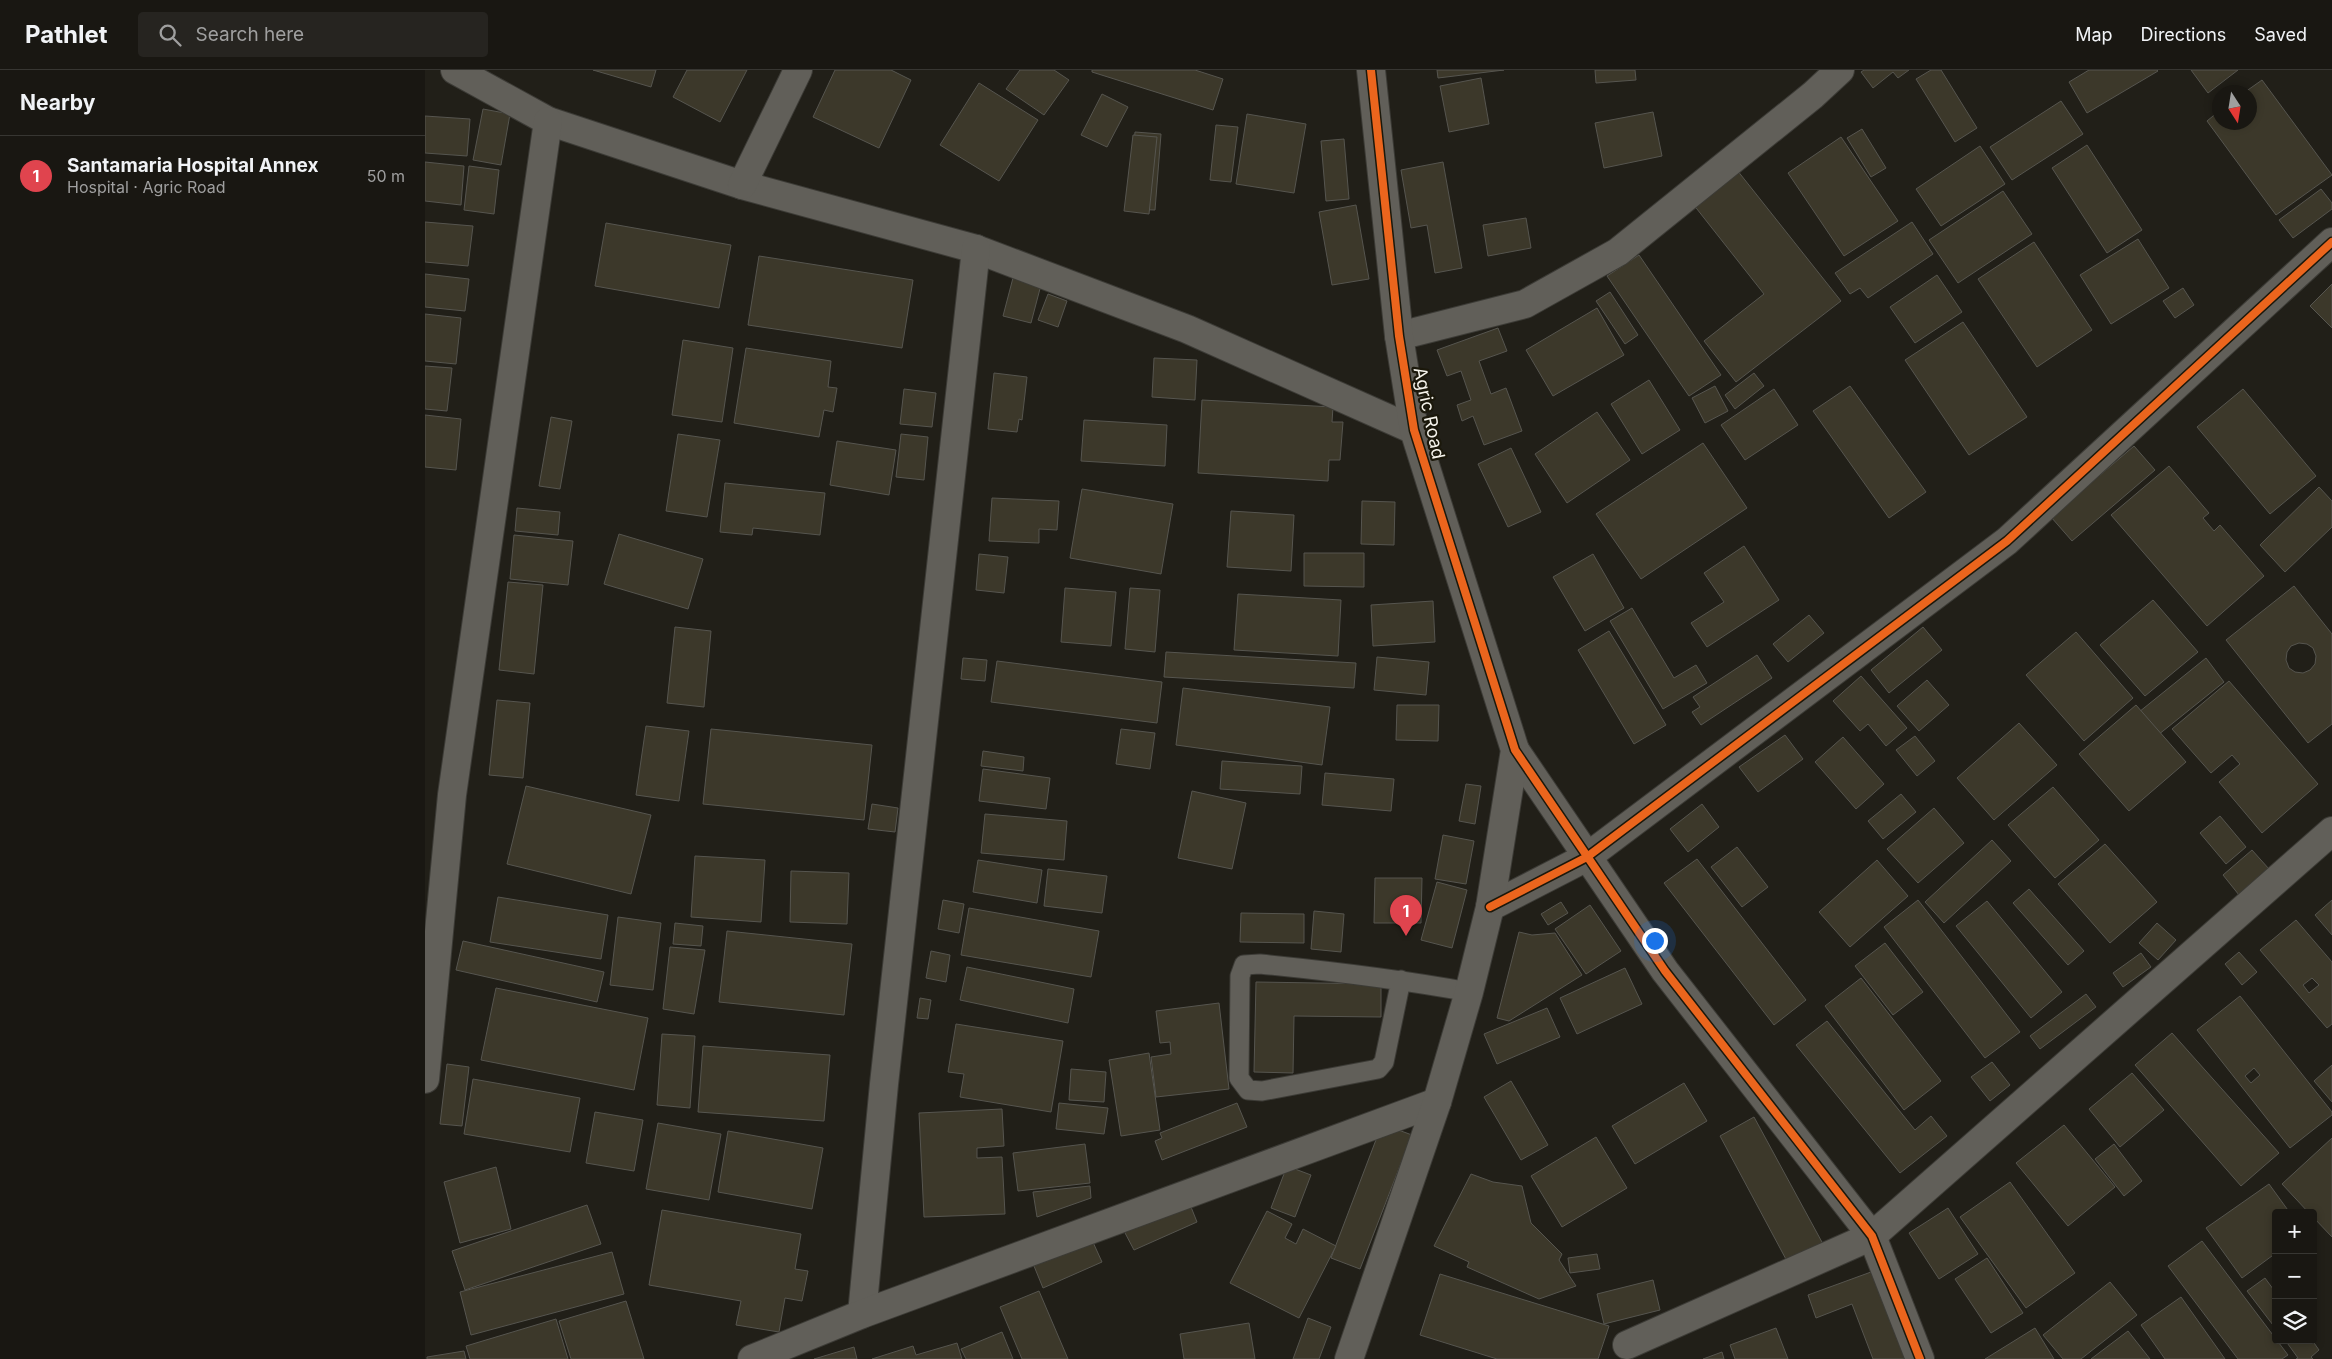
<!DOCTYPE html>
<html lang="en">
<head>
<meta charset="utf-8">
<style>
	body { margin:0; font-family:Inter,sans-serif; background:#262420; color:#f1f3f6 }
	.controls { position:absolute; right:15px; bottom:15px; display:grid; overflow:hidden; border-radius:5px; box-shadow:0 2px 8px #0003 }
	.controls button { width:45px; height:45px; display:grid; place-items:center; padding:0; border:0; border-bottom:1px solid #373632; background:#191712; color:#f1f3f6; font:25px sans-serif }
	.compass { position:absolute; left:1787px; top:15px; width:45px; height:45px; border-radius:50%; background:#191712; box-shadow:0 2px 8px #0003; rotate:168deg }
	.you { position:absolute; left:1229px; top:870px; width:18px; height:18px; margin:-12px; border:4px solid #fff; border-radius:50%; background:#1a73e8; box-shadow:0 0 0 8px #1a73e833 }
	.badge { display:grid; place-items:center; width:32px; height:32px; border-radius:50%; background:#aba9a1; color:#fff; font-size:16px; font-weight:700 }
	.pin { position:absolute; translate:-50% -41px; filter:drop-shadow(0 1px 2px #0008) }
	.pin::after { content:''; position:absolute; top:26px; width:18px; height:15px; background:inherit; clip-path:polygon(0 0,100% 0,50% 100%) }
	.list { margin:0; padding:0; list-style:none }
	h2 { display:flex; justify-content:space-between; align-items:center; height:65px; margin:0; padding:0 20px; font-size:21px }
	h2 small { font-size:16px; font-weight:400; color:#9f9f9f }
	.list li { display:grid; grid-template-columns:32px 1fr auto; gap:15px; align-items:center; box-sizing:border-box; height:80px; padding:0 20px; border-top:1px solid #373632 }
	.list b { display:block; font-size:19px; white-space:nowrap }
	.list p { margin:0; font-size:16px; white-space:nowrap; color:#9f9f9f }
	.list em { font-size:16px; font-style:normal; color:#9f9f9f }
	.icon { flex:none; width:28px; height:28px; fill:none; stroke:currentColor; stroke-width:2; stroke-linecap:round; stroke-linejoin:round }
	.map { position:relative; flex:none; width:1907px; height:1289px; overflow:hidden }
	header { display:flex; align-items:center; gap:30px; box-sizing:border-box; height:70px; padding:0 25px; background:#191712; border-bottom:1px solid #373632 }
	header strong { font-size:24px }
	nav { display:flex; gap:28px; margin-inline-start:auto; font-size:18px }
	.search { width:350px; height:45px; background:#262420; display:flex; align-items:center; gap:12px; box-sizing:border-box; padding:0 18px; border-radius:5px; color:#9f9f9f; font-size:19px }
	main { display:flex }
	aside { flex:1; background:#191712 }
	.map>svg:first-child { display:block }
</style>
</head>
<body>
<header>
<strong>Pathlet</strong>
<div class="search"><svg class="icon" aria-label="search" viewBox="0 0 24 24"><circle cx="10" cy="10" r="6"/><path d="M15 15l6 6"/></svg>Search here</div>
<nav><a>Map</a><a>Directions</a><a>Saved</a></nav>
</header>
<main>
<aside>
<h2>Nearby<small></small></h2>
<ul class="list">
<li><span class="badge" style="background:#e0444e">1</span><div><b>Santamaria Hospital Annex</b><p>Hospital · Agric Road</p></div><em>50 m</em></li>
</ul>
</aside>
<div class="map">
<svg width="1907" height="1289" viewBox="0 0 1907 1289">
	<rect width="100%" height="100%" fill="#211f18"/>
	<g fill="#3c382a" stroke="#56554f" fill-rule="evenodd">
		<polygon points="168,0 231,0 226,17"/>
		<polygon points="262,0 322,0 295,52 248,27"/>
		<polygon points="410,0 466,0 486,10 454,78 388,47"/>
		<polygon points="595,0 629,0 644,10 619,45 581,19"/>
		<polygon points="667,0 770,0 798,9 788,40 667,2"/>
		<polygon points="1012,0 1079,0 1013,8"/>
		<polygon points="1170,0 1210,0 1211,10 1171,13"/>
		<polygon points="1439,0 1484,0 1473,8 1468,2 1448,18 1436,2"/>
		<polygon points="1506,0 1516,0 1552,58 1530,72 1491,9"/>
		<polygon points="1664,0 1732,0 1733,1 1662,43 1644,12"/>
		<polygon points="1766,0 1813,0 1783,23"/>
		<polygon points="1056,8 1064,54 1024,62 1015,16"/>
		<polygon points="1837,10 1907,105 1851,145 1782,51 1794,41 1794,52 1824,52 1824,22 1820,22"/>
		<polygon points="554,13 613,50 574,111 515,75"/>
		<polygon points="677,24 703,37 682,77 656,65"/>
		<polygon points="1636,31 1658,64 1587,110 1565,77"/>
		<polygon points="58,39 85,44 76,95 48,90"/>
		<polygon points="1228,42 1237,86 1179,98 1170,53"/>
		<polygon points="822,44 881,54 869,123 811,114"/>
		<polygon points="0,46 45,49 42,86 0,83"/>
		<polygon points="791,55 813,57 806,112 785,110"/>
		<polygon points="1437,59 1461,98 1446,107 1422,68"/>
		<polygon points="710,62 736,64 730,140 703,139"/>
		<polygon points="708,65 732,67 724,144 699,141"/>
		<polygon points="1416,67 1473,151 1419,186 1363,103"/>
		<polygon points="919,69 924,129 901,131 896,71"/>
		<polygon points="1662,75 1717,160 1682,183 1627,98"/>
		<polygon points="1555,76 1580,114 1516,156 1491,119"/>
		<polygon points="0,92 39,96 36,135 0,131"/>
		<polygon points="1018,92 1037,198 1010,203 1002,155 986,158 976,100"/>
		<polygon points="44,96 74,100 69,144 39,140"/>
		<polygon points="1312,100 1416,231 1311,312 1279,271 1339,224 1268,134"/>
		<polygon points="1896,119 1907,133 1907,139 1868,168 1854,150"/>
		<polygon points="1578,121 1607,164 1533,213 1504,170"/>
		<polygon points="931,135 944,209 907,215 894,142"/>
		<polygon points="1101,148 1106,178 1063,186 1058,155"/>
		<polygon points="0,152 48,156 43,196 0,192"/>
		<polygon points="1487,152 1508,184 1443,228 1435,218 1425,224 1410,203"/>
		<polygon points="181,153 306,175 294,238 170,216"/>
		<polygon points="1713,169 1744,218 1686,254 1655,205"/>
		<polygon points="1609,172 1667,260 1612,297 1553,209"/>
		<polygon points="1214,185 1296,305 1264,326 1182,206"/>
		<polygon points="334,186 488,210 477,278 323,255"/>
		<polygon points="0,204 44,209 40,241 0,237"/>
		<polygon points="589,204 617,211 606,253 578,246"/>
		<polygon points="1512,205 1537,242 1490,273 1465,237"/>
		<polygon points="1907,214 1907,258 1885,236"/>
		<polygon points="1758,218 1769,235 1750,248 1738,231"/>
		<polygon points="1185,222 1213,265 1200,274 1171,231"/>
		<polygon points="623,224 642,231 633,257 613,250"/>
		<polygon points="1172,238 1199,285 1128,326 1101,280"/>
		<polygon points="0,244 36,248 31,294 0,291"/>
		<polygon points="1538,252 1602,347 1544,385 1480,290"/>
		<polygon points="1073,258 1082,281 1054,291 1066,324 1081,318 1097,361 1059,375 1048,346 1037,351 1032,335 1046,330 1036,301 1022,306 1012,280"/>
		<polygon points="258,270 308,278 297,352 247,345"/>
		<polygon points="321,278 406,291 403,317 412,318 408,342 399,340 394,367 309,353"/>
		<polygon points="729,288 772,290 770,330 727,327"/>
		<polygon points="0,296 27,298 22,341 0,339"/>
		<polygon points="569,303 602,307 597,350 594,349 592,362 563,359"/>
		<polygon points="1329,303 1339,316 1310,339 1300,325"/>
		<polygon points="1224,310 1255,360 1217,384 1186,334"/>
		<polygon points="1290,316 1303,341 1280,353 1267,328"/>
		<polygon points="1425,316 1501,422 1464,448 1388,341"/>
		<polygon points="479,319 511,323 507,357 475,354"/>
		<polygon points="1349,319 1373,355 1320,390 1296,355"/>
		<polygon points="1818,319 1891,406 1845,444 1772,357"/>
		<polygon points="777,330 908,337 907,352 918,352 915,390 904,390 903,411 773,403"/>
		<polygon points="1172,342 1205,390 1142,433 1110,384"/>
		<polygon points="0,345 36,349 31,400 0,397"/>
		<polygon points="126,347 147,351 135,419 114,416"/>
		<polygon points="659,350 742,355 740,396 656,391"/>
		<polygon points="253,364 295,370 282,447 241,441"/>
		<polygon points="476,364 503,367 499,410 471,407"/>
		<polygon points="412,371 471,380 464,425 405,415"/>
		<polygon points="1278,373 1322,438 1216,509 1171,444"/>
		<polygon points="1709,376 1730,400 1647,471 1626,447"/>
		<polygon points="1086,378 1116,442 1083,457 1053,394"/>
		<polygon points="1744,396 1784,443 1778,448 1789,461 1795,455 1839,506 1782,556 1686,445"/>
		<polygon points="300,413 400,423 395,465 328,458 327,465 295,462"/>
		<polygon points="1894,417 1907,431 1907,457 1860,502 1835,475"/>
		<polygon points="657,419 748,434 736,504 645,488"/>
		<polygon points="567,428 634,431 632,460 614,459 614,473 564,471"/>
		<polygon points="937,431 970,432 969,475 936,474"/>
		<polygon points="92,438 135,442 133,465 90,461"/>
		<polygon points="806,441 869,445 866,501 802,497"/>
		<polygon points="194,464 278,489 263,539 179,514"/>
		<polygon points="89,465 148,471 143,515 85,509"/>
		<polygon points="1319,476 1354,530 1282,577 1266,553 1299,532 1279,503"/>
		<polygon points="879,483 939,483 939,517 879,516"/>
		<polygon points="554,484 583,487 579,523 551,520"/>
		<polygon points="1168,484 1199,538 1160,561 1128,507"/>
		<polygon points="83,512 118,515 109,604 74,600"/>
		<path d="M1869,516L1907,564V654L1883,673L1801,570ZM1874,573L1882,574L1888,578L1891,586L1890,594L1885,600L1878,603L1870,602L1864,598L1861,590L1862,582L1866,576Z"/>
		<polygon points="640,518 691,522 686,576 636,572"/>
		<polygon points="705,518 735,520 730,582 700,579"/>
		<polygon points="813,524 916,530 913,586 809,580"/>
		<polygon points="1728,530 1773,582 1720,626 1675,575"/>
		<polygon points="1008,531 1010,572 948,576 946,535"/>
		<polygon points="1207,538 1249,608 1271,595 1282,613 1238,639 1185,551"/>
		<polygon points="1384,545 1399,563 1363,592 1348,574"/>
		<polygon points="250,557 286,561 279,637 242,633"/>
		<polygon points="1498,557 1517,580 1464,623 1446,600"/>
		<polygon points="1184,561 1241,655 1209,674 1153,580"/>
		<polygon points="1651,562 1708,628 1659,671 1601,605"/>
		<polygon points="741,582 931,593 929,618 739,607"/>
		<polygon points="1332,585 1347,608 1276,655 1267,642 1275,637 1268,627"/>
		<polygon points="952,587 1004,592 1001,625 949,620"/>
		<polygon points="538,588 562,590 560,611 536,609"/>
		<polygon points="1781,588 1799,612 1733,665 1714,642"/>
		<polygon points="572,591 737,612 732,653 566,632"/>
		<polygon points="1436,606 1482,658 1461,676 1443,654 1435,661 1408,631"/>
		<polygon points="1502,610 1524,635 1494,661 1472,636"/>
		<polygon points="1804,611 1893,714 1837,763 1794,712 1815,694 1807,685 1786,703 1747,659"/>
		<polygon points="758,618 905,637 897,695 751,675"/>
		<polygon points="72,630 105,633 98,708 64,705"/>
		<polygon points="972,635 1014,635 1013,671 971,670"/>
		<polygon points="1711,635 1761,692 1704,741 1654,684"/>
		<polygon points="1594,653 1632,695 1569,750 1532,708"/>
		<polygon points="221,656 264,661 254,731 211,725"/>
		<polygon points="286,659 447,675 439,750 278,734"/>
		<polygon points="696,659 730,663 725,699 691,694"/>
		<polygon points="1360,665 1378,689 1333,722 1314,697"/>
		<polygon points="1490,666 1510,691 1492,706 1471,680"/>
		<polygon points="1418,667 1459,714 1431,739 1390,692"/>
		<polygon points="558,681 599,687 598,701 556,696"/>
		<polygon points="797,691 877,696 875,724 795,719"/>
		<polygon points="558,699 625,708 621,739 554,731"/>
		<polygon points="900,703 969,709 966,741 897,735"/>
		<polygon points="1041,714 1056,716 1050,754 1034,751"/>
		<polygon points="101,716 226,745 206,824 82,794"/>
		<polygon points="1628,717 1674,770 1630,808 1583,755"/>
		<polygon points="767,721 821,733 807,799 753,788"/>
		<polygon points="1476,724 1491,742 1458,769 1443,751"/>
		<polygon points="447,734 473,738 470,762 443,759"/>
		<polygon points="1277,734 1294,757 1263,782 1245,759"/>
		<polygon points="1509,738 1539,773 1493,813 1462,779"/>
		<polygon points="560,744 642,751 639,790 556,783"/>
		<polygon points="1795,746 1821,777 1801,794 1775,763"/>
		<polygon points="1018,765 1049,771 1041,814 1010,809"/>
		<polygon points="1567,770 1586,791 1519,853 1500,832"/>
		<polygon points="1680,774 1732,832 1685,873 1633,814"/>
		<polygon points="1312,777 1343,817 1317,837 1286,797"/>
		<polygon points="1827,780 1844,799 1814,825 1798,805"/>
		<polygon points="270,786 340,790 336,852 266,847"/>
		<polygon points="1272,789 1381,930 1349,955 1239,813"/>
		<polygon points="553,790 617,800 612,833 548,822"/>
		<polygon points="1452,790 1483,826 1425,877 1394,842"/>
		<polygon points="623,799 682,806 677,843 619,836"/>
		<polygon points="366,801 424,803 422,854 365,852"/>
		<polygon points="950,808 997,808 996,853 949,853"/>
		<polygon points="1012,812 1042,820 1027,878 996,870"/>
		<polygon points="1604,819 1659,881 1643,895 1588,833"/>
		<polygon points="73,827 183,845 176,889 65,872"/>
		<polygon points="518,830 539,834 534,863 513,859"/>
		<polygon points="1493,830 1595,962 1560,988 1459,857"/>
		<polygon points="1907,830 1907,865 1890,845"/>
		<polygon points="1562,831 1637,922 1606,948 1531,856"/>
		<polygon points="1136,832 1143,843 1123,855 1116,844"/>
		<polygon points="1165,835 1196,881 1161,904 1130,859"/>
		<polygon points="544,838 674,861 666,907 536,885"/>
		<polygon points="889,841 919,844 916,882 886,879"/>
		<polygon points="816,843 879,844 879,873 815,872"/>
		<polygon points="193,847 236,853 228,920 185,915"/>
		<path d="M1871,850L1907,892V954L1902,958L1835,880ZM1887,908L1894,915L1884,923L1878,915Z"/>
		<polygon points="250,853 278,856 276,876 248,874"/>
		<polygon points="1732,853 1751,870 1733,890 1714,873"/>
		<polygon points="302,861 427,874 419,945 294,932"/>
		<polygon points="1094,862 1107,865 1130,863 1157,905 1084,951 1072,948"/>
		<polygon points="38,871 179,902 172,932 31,900"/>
		<polygon points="1460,873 1498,922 1468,945 1430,896"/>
		<polygon points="245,877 280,880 269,944 238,939"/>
		<polygon points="506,881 525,885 521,912 501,908"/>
		<polygon points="1814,882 1832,902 1817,915 1800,894"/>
		<polygon points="1716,883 1726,897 1698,917 1688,903"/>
		<polygon points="542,897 649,919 643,953 535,930"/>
		<polygon points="1200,898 1217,934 1152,964 1135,928"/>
		<polygon points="1436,908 1516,1011 1479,1040 1400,936"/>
		<polygon points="831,912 956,914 956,947 869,946 868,1003 829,1002"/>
		<polygon points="71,918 223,948 209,1020 56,990"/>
		<polygon points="1661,924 1671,937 1615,979 1605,966"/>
		<path d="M1815,926L1907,1042V1045L1865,1078L1772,960ZM1829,998L1835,1005L1826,1013L1820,1006Z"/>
		<polygon points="495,928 506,930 503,949 492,948"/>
		<polygon points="794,933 804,1019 731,1027 726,987 746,984 745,972 735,973 731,941"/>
		<polygon points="1122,938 1135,967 1072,994 1059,964"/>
		<polygon points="1402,951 1490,1060 1506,1046 1522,1066 1475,1103 1371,975"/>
		<polygon points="531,954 638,971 626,1042 535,1027 539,1004 523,1002"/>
		<polygon points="1747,963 1854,1083 1816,1116 1710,995"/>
		<polygon points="237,964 270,966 265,1038 232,1035"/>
		<polygon points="278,976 405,985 399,1051 273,1042"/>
		<polygon points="724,983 735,1060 696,1066 684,990"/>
		<polygon points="1567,992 1585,1015 1565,1031 1546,1007"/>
		<polygon points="22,994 44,997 37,1056 15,1054"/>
		<polygon points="1907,995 1907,1032 1889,1011"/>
		<polygon points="646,999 681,1002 679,1032 644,1030"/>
		<polygon points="1707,1003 1739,1040 1695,1077 1664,1039"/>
		<polygon points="48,1009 155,1028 145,1082 39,1064"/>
		<polygon points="1086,1011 1123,1075 1096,1090 1059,1027"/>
		<polygon points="1259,1013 1282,1051 1210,1094 1187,1056"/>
		<polygon points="634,1033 683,1038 679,1064 631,1059"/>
		<polygon points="812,1033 822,1057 737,1090 730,1071 737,1068 735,1063"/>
		<polygon points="577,1039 579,1076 552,1078 552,1088 577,1087 580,1144 499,1147 494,1043"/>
		<polygon points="170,1042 218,1050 209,1101 161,1093"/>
		<polygon points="1329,1047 1398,1174 1363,1193 1295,1066"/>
		<polygon points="233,1053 296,1064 284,1130 221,1119"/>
		<polygon points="957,1054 987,1065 935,1199 906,1188"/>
		<polygon points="1639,1055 1690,1117 1643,1156 1591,1093"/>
		<polygon points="303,1061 398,1078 387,1139 293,1122"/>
		<polygon points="1171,1067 1202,1118 1137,1157 1106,1106"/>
		<polygon points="1907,1068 1907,1167 1888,1147 1888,1143 1884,1143 1857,1114"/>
		<polygon points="660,1074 665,1113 593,1121 588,1083"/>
		<polygon points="1689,1074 1717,1111 1699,1126 1670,1089"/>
		<polygon points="862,1096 886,1105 870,1147 846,1138"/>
		<polygon points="71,1097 86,1159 35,1173 19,1112"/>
		<polygon points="1046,1104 1068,1112 1097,1116 1106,1153 1137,1184 1134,1190 1151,1216 1114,1229 1042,1197 1044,1192 1009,1176"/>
		<polygon points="1585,1112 1650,1203 1601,1238 1535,1147"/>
		<polygon points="1844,1114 1865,1143 1851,1143 1851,1183 1817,1208 1781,1158"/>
		<polygon points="665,1116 666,1128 612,1147 608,1122"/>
		<polygon points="764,1132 772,1152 709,1180 699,1161"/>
		<polygon points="162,1135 176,1174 40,1220 27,1181"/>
		<polygon points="1523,1138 1553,1184 1514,1209 1484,1163"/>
		<polygon points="237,1140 376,1164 370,1199 383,1201 377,1231 360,1228 354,1262 311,1255 316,1231 224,1215"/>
		<polygon points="842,1141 867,1154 860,1168 871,1174 878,1159 911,1176 874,1248 805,1213"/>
		<polygon points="667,1170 677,1192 618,1218 609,1196"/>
		<polygon points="1777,1171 1863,1285 1857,1289 1813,1289 1743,1196"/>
		<polygon points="187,1182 199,1224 46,1265 35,1222"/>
		<polygon points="1172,1184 1175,1199 1145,1203 1143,1188"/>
		<polygon points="1562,1188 1598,1243 1566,1263 1530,1209"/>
		<polygon points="1446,1202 1480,1289 1448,1289 1427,1234 1391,1248 1383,1225"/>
		<polygon points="1015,1204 1184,1256 1173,1289 1072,1289 995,1265"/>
		<polygon points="1840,1208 1851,1223 1851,1259 1822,1221"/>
		<polygon points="1228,1210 1235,1240 1179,1254 1172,1224"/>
		<polygon points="1685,1212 1712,1245 1656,1289 1638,1289 1618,1265"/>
		<polygon points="614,1221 643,1289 597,1289 575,1237"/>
		<polygon points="1756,1227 1800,1289 1740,1289 1716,1255"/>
		<polygon points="201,1231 219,1289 146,1289 134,1251"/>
		<polygon points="883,1248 906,1257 894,1289 868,1289"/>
		<polygon points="131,1249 143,1289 45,1289 41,1276"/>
		<polygon points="824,1253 830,1289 759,1289 755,1264"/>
		<polygon points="1351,1258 1363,1289 1310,1289 1305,1275"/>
		<polygon points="1610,1258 1629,1289 1560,1289"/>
		<polygon points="1703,1261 1725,1289 1666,1289"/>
		<polygon points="577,1262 588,1289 541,1289 536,1279"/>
		<polygon points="1860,1270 1887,1270 1894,1280 1886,1287 1888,1289 1871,1289 1873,1288"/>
		<polygon points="532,1273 537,1289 447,1289 488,1276 491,1285"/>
		<polygon points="429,1277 432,1289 389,1289"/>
		<polygon points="39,1281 41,1289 2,1289 2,1287"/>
		<polygon points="1297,1282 1299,1289 1278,1289"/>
	</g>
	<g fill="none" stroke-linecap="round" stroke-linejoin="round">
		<g stroke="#3c3b36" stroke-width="21">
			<path id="service" d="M976,910L959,992L953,999L837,1021L823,1020L814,1008L815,906L819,895L835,894C905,901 974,909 1044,922"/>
		</g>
		<g stroke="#3c3b36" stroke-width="30">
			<g id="minor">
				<polyline points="30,0 123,51 317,115 551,179 762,259 989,360"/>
				<polyline points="317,115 373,0"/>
				<polyline points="974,266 1100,234 1193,182 1388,25 1415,0"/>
				<polyline points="1090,680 1240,901 1447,1166 1495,1289"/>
				<polyline points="1065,837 1162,787 1582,471 1907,172"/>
				<polyline points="0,1009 27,725 123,51"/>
				<polyline points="437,1244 459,1014 551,179"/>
				<polyline points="1202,1275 1447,1166 1907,761"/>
				<polyline points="327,1289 437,1244 1012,1032"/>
			</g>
		</g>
		<g stroke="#3c3b36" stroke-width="30">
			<polyline id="tertiary" points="924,1289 1012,1032 1044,922 1065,837 1090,680 989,360 974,266 946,0"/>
		</g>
		<use href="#service" stroke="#615f59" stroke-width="19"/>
		<use href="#minor" stroke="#615f59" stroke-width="28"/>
		<use href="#tertiary" stroke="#615f59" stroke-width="28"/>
		<g stroke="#1b180b" stroke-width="11">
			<g id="cycleway">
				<polyline points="946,0 974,266 989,360 1090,680 1240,901 1447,1166 1495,1289"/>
				<polyline points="1065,837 1162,787 1582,471 1907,172"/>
			</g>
		</g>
		<use href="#cycleway" stroke="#eb651d" stroke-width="8"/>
	</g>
	<g text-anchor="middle" stroke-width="4.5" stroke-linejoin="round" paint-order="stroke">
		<g font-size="18" fill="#f5f3eb" stroke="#1b180b">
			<text transform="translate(1004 343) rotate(78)" y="6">Agric Road</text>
		</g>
	</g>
</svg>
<div class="controls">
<button>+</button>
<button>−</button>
<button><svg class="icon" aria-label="layers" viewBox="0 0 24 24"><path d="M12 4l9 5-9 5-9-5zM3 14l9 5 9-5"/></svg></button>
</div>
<svg class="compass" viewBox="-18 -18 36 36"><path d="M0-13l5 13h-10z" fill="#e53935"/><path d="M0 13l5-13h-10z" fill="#9f9f9f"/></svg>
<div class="you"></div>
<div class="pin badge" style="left:981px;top:866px;background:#e0444e">1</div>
</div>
</main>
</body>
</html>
